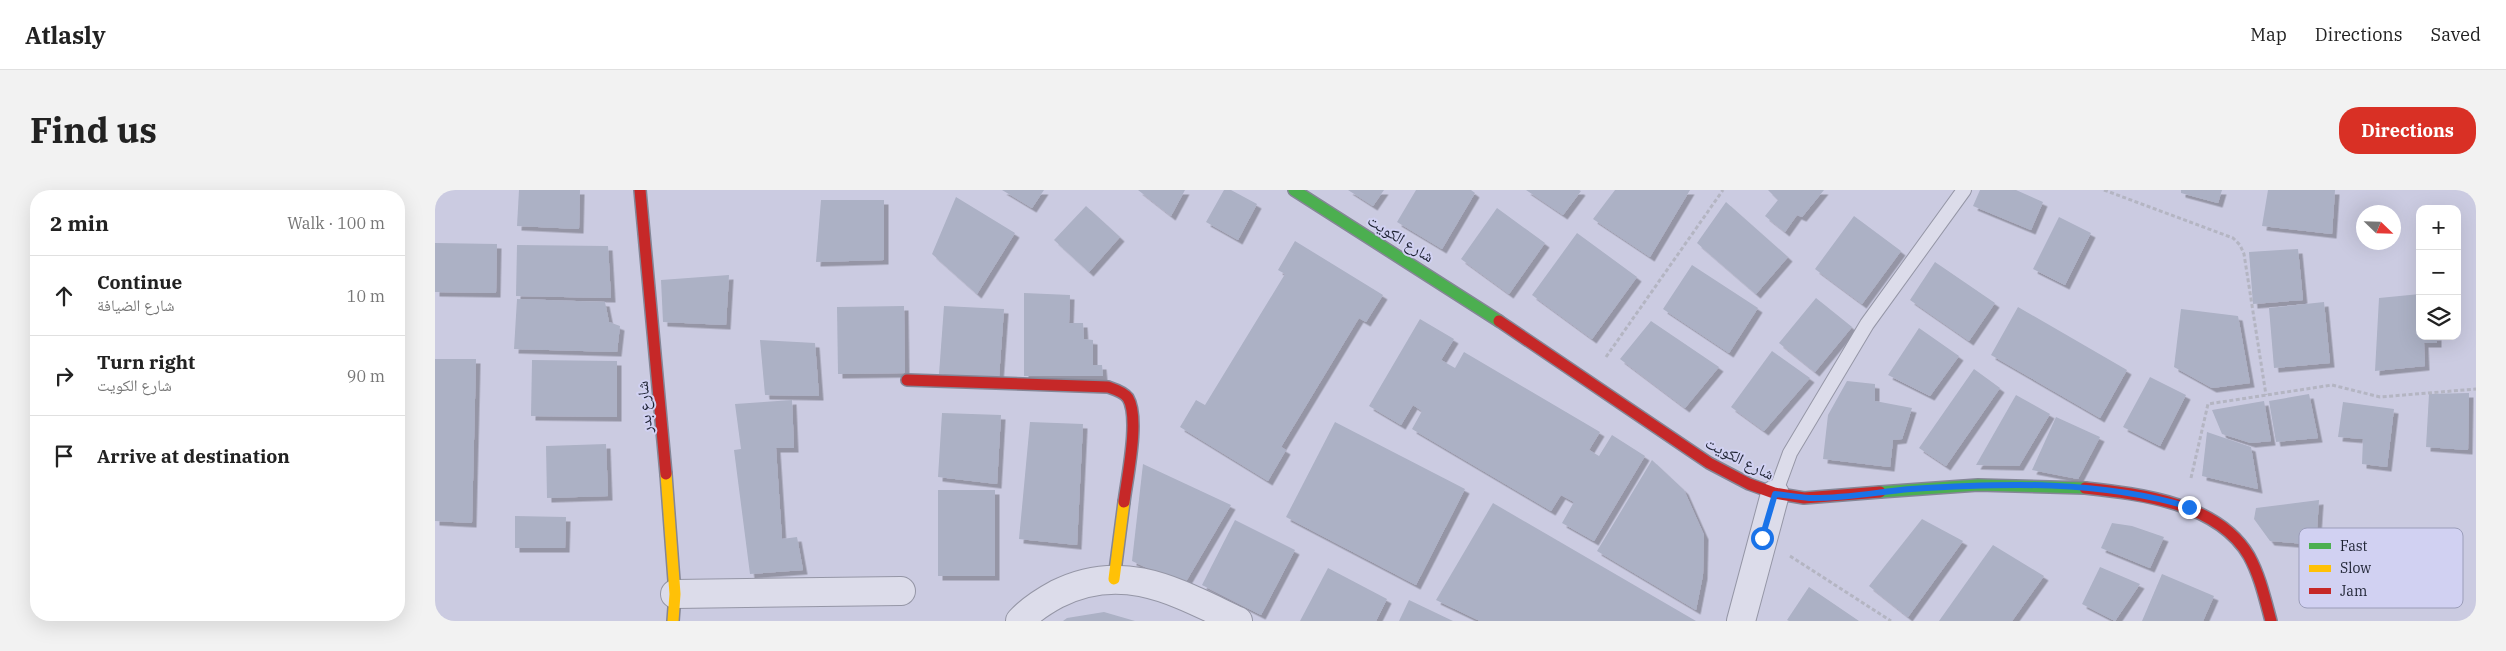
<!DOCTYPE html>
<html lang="en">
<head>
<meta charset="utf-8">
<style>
	body { margin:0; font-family:"IBM Plex Serif","Noto Naskh Arabic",serif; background:#f2f2f2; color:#222 }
	.controls { position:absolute; right:15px; top:15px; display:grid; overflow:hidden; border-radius:10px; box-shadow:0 5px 20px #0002 }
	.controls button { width:45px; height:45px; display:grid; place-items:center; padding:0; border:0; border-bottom:1px solid #e0e0e0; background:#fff; color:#222; font:25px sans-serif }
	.compass { position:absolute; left:1921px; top:15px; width:45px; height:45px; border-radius:50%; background:#fff; box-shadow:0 5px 20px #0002; rotate:113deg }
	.stop { position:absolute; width:15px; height:15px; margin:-11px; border:4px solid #1a73e8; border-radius:50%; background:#fff }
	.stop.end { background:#1a73e8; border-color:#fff; box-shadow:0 1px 5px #0008 }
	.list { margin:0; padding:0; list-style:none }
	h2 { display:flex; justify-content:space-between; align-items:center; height:65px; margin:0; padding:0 20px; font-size:21px }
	h2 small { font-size:16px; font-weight:400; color:#767676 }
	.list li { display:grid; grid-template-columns:32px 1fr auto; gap:15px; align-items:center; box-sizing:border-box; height:80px; padding:0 20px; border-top:1px solid #e0e0e0 }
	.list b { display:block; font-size:19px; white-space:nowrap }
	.list p { margin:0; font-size:16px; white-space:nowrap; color:#767676 }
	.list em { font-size:16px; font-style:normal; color:#767676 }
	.icon { flex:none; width:28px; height:28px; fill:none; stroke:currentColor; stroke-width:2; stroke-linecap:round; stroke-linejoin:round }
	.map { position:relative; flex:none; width:2041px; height:431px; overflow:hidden; border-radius:20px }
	header { display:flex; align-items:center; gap:30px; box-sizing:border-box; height:70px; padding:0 25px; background:#fff; border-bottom:1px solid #e0e0e0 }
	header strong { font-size:24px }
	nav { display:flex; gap:28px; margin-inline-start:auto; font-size:18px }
	.intro { display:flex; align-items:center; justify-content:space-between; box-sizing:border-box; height:120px; padding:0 30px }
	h1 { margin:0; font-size:35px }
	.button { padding:12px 22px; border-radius:20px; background:#d93025; color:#fff; font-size:18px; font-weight:700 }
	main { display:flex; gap:30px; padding:0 30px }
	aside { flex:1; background:#fff; border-radius:20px; box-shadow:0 5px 20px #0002 }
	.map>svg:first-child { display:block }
</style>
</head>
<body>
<header>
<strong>Atlasly</strong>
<nav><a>Map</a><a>Directions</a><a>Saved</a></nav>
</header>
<div class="intro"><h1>Find us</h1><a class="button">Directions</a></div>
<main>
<aside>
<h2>2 min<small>Walk · 100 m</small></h2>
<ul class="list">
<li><svg class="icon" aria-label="ahead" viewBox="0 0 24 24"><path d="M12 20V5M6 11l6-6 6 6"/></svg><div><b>Continue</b><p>شارع الضيافة</p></div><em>10 m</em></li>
<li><svg class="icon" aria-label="right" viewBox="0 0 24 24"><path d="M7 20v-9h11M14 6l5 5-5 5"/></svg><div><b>Turn right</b><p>شارع الكويت</p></div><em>90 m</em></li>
<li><svg class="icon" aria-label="arrive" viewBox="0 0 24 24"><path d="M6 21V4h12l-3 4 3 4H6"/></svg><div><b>Arrive at destination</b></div></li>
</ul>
</aside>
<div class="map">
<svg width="2041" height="431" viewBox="0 0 2041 431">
	<defs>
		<filter id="shadow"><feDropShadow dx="4.5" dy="4.5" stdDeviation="0" flood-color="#0004"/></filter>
	</defs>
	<rect width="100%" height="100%" fill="#cbcbe1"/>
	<g fill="#acb1c5" filter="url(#shadow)">
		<polygon points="84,0 145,0 144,39 82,36"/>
		<polygon points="567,0 609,0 597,18"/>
		<polygon points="703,0 750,0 736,26"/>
		<polygon points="789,0 796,0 822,14 803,50 771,32"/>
		<polygon points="913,0 949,0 938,16"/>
		<polygon points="981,0 1036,0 1040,3 1007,59 962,32"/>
		<polygon points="1091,0 1144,0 1146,1 1128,25"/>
		<polygon points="1180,0 1255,0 1215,67 1158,29"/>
		<polygon points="1333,0 1389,0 1367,27 1362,25 1350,42 1330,26 1343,10"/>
		<polygon points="1545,0 1581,0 1608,12 1596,40 1538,16"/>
		<polygon points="1746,0 1787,0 1783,13 1746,3"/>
		<polygon points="1833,0 1900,0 1897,44 1827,36"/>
		<polygon points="521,7 580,43 542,104 497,64"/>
		<polygon points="386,10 449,10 449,70 381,72"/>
		<polygon points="1291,12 1353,67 1321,104 1262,53"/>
		<polygon points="651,16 685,47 654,82 619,50"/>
		<polygon points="1062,18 1110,53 1074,104 1026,69"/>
		<polygon points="1419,26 1466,61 1427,114 1380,79"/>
		<polygon points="1624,27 1656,43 1630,95 1598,79"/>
		<polygon points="1142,43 1202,87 1157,149 1097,105"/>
		<polygon points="860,51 948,105 931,132 924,128 846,257 851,260 833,291 745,237 761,210 770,215 850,84 843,80"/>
		<polygon points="0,53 62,54 61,103 0,102"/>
		<polygon points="82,55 173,56 176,108 81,106"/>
		<polygon points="1863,59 1868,110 1818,114 1814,62"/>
		<polygon points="1500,72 1560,113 1534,151 1475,110"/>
		<polygon points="1257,75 1323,118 1294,163 1228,119"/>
		<polygon points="294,85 291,135 228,132 226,90"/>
		<polygon points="589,103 635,105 634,133 648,133 649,149 658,150 658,175 667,175 668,186 589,186"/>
		<polygon points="1985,104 1985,146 2002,146 2002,153 1989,153 1990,176 1940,181 1944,108"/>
		<polygon points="1381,108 1417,137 1380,182 1344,153"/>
		<polygon points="82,109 170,112 174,132 185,136 182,162 79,159"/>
		<polygon points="1889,112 1895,173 1839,178 1834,118"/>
		<polygon points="469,116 470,183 403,184 402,117"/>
		<polygon points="509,116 569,119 564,188 504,184"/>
		<polygon points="1583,117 1692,180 1665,228 1556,165"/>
		<polygon points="1746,119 1803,126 1815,193 1777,198 1739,177"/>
		<polygon points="985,129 1019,149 1006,170 1020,178 1029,162 1165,242 1154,260 1164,266 1177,245 1210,266 1159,351 1127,333 1139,312 1126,305 1116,321 977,239 987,221 978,215 966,235 934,216"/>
		<polygon points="1216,131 1284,177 1250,218 1185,169"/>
		<polygon points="1484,138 1524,166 1495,206 1453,185"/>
		<polygon points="325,150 380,153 384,206 330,205"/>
		<polygon points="1337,161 1375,188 1329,241 1296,217"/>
		<polygon points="0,169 41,169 37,333 0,331"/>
		<polygon points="97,170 182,171 182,227 96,226"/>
		<polygon points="1539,179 1565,198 1511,276 1484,258"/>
		<polygon points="1715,187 1751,205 1725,256 1688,237"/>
		<polygon points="1412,191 1440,194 1440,211 1477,218 1467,249 1458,250 1455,277 1388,269 1393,225"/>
		<polygon points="2034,203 2033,260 1991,257 1994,204"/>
		<polygon points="1874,204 1883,248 1841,252 1834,211"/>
		<polygon points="1581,205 1615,224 1584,276 1541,275"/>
		<polygon points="357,210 359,258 341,258 347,349 362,347 368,380 315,384 299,260 306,259 300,214"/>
		<polygon points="1829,211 1836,251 1816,253 1787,244 1777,220"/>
		<polygon points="1908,212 1959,219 1952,277 1927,274 1928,249 1903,247"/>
		<polygon points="507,223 566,225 562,294 503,287"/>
		<polygon points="1621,227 1665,247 1643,289 1597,280"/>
		<polygon points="595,232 648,234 642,355 584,349"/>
		<polygon points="900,232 1030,299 981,395 851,327"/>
		<polygon points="1772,242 1816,257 1823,299 1767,286"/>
		<polygon points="171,254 173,306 112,308 111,256"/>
		<polygon points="1217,270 1249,300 1269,345 1268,385 1261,420 1162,361"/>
		<polygon points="708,274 796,315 749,395 697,371"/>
		<rect x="503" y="300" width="57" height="86"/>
		<polygon points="1884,310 1881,355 1835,351 1819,329 1821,318"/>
		<polygon points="1058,313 1261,431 1045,431 1001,410"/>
		<polygon points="80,326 131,327 130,358 80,358"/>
		<polygon points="1487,329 1528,351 1473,427 1434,396"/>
		<polygon points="800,330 860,360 826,425 767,395"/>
		<polygon points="1677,333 1697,336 1729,347 1715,378 1666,358"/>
		<polygon points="1558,355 1609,386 1577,431 1504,431"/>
		<polygon points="1665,377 1705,394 1680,431 1647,414"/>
		<polygon points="893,378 952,409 941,431 865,431"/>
		<polygon points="1727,384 1779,406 1768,431 1707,431"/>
		<polygon points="1374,397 1424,431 1354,431 1352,430"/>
		<polygon points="974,410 1018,431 964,431"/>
		<polygon points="669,422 700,431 628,431 632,428"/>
	</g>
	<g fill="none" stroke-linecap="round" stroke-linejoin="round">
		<g stroke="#9596a6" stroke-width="16">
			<polyline id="lane" points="1340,304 1355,263 1432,134 1529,0"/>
		</g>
		<g stroke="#9596a6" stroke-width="30">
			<g id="street">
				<polyline points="240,404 466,401"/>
				<path d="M585,431C595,420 609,411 622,404C689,370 743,403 803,431"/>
				<polyline points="1306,431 1340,304"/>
			</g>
		</g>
		<g stroke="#848696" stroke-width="14">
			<g id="fast">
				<polyline points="859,0 1064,131"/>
				<polyline points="1445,302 1543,295 1650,298"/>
			</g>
		</g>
		<g stroke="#848696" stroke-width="14">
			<g id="slow">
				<polyline points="231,284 240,404 238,431"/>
				<polyline points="679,389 689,312"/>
			</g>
		</g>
		<g stroke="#848696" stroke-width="14">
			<g id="jam">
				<polyline points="205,0 231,284"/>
				<polyline points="1064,131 1274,273 1314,294 1339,303 1369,308 1445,302"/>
				<path d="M472,190L673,197C679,199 689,202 693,208C705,228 692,288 689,312"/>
				<path d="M1650,298C1706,304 1783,313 1814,366C1825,386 1830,409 1836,431"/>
			</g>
		</g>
		<g stroke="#b4b5c2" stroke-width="3" stroke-dasharray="4 2.5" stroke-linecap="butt">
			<polyline points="1669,0 1798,48 1805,55 1809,64 1831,205"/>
			<polyline points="1171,167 1288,0"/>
			<polyline points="1756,288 1773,214 1897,195 1945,207 2041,199"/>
			<polyline points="1355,366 1456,431"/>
		</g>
		<use href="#lane" stroke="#dcdcea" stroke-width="14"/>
		<use href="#street" stroke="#dcdcea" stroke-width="28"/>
		<use href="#fast" stroke="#4caf50" stroke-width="11"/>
		<use href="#slow" stroke="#ffc107" stroke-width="11"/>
		<use href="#jam" stroke="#c62828" stroke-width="11"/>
	</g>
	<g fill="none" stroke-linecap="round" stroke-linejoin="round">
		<path stroke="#1a73e8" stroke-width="6" d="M1327,348L1340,304C1351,305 1362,307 1374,308C1407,309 1442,302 1476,299C1568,293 1665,290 1754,317"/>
	</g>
	<g text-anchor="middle" stroke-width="4" stroke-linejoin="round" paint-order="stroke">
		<g font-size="16" fill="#1e2333" stroke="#d1d1f2">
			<text transform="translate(966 48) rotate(32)" y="6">شارع الكويت</text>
			<text transform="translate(209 217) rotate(-95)" y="6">شارع بدر</text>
			<text transform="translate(1305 268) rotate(27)" y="6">شارع الكويت</text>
		</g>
	</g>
	<rect x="1864" y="338" width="164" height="80" rx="8" fill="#d1d1f2" stroke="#9b9db9" stroke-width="1"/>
	<rect x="1874" y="353" width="22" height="6" fill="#4caf50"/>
	<rect x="1874" y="375" width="22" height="7" fill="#ffc107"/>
	<rect x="1874" y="398" width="22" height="6" fill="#c62828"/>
	<g font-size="14" fill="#1e2333">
		<text x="1905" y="361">Fast</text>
		<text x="1905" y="383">Slow</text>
		<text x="1905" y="406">Jam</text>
	</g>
</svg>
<div class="controls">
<button>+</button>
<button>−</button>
<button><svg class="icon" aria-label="layers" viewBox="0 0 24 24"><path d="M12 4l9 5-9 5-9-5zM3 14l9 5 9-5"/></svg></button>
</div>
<svg class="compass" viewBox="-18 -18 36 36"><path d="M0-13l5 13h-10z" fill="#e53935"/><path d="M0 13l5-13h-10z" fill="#767676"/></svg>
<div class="stop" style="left:1327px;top:348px"></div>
<div class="stop end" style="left:1754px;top:317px"></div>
</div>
</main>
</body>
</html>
